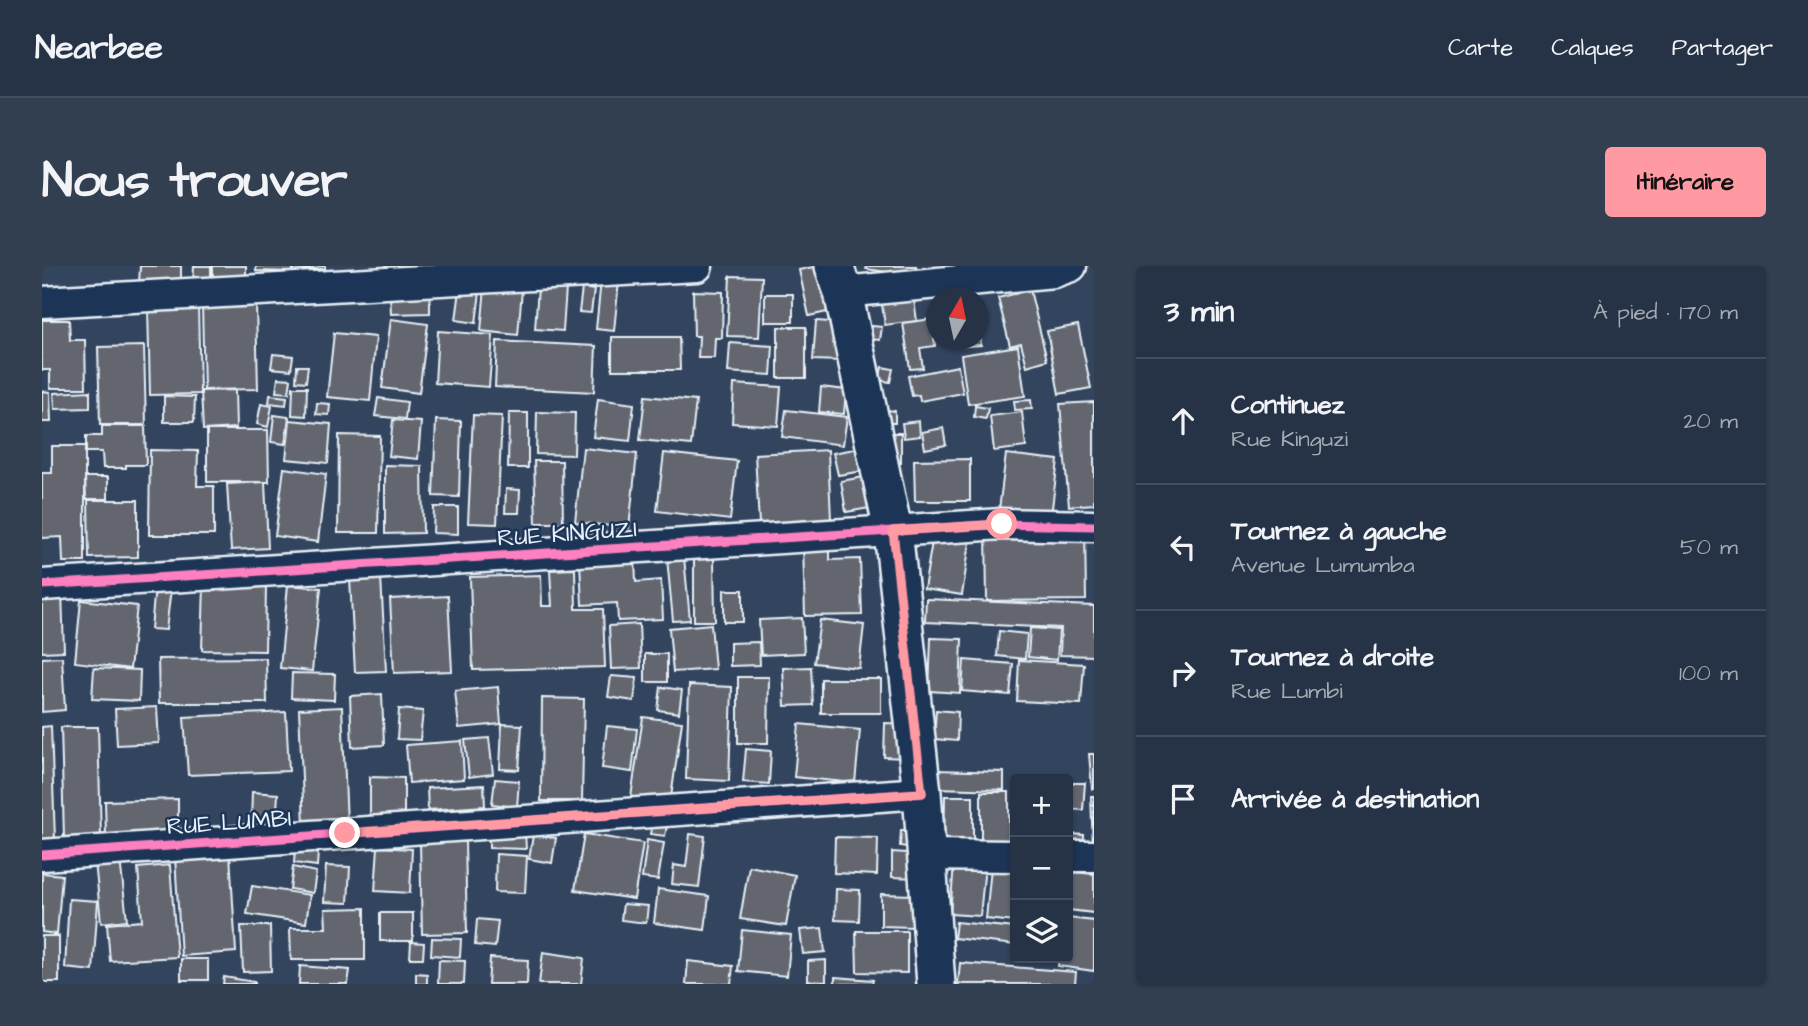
<!DOCTYPE html>
<html lang="fr">
<head>
<meta charset="utf-8">
<style>
	body { margin:0; font-family:"Architects Daughter",sans-serif; background:#323f51; color:#f1f3f6 }
	.controls { position:absolute; right:21px; bottom:21px; display:grid; overflow:hidden; border-radius:7px; box-shadow:0 2px 5px #0004 }
	.controls button { width:63px; height:63px; display:grid; place-items:center; padding:0; border:0; border-bottom:2px solid #424e5f; background:#263346; color:#f1f3f6; font:35px sans-serif }
	.compass { position:absolute; left:884px; top:21px; width:63px; height:63px; border-radius:50%; background:#263346; box-shadow:0 2px 5px #0004; rotate:9deg }
	.stop { position:absolute; width:21px; height:21px; margin:-16px; border:5px solid #ff9aa2; border-radius:50%; background:#fff }
	.stop.end { background:#ff9aa2; border-color:#fff; box-shadow:0 2px 7px #0008 }
	.list { margin:0; padding:0; list-style:none }
	h2 { display:flex; justify-content:space-between; align-items:center; height:91px; margin:0; padding:0 28px; font-size:30px }
	h2 small { font-size:23px; font-weight:400; color:#a4aab3 }
	.list li { display:grid; grid-template-columns:46px 1fr auto; gap:21px; align-items:center; box-sizing:border-box; height:126px; padding:0 28px; border-top:2px solid #424e5f }
	.list b { display:block; font-size:26px; white-space:nowrap }
	.list p { margin:0; font-size:23px; white-space:nowrap; color:#a4aab3 }
	.list em { font-size:23px; font-style:normal; color:#a4aab3 }
	.icon { flex:none; width:38px; height:38px; fill:none; stroke:currentColor; stroke-width:2; stroke-linecap:round; stroke-linejoin:round }
	.map { position:relative; flex:none; width:1052px; height:718px; overflow:hidden; border-radius:7px }
	header { display:flex; align-items:center; gap:42px; box-sizing:border-box; height:98px; padding:0 35px; background:#263346; border-bottom:2px solid #424e5f }
	header strong { font-size:33px }
	nav { display:flex; gap:38px; margin-inline-start:auto; font-size:24px }
	.intro { display:flex; align-items:center; justify-content:space-between; box-sizing:border-box; height:168px; padding:0 42px }
	h1 { margin:0; font-size:49px }
	.button { padding:18px 32px; border-radius:7px; background:#ff9aa2; color:#111; font-size:24px; font-weight:700 }
	main { display:flex; gap:42px; padding:0 42px }
	aside { flex:1; background:#263346; border-radius:7px; box-shadow:0 2px 5px #0004 }
	.map>svg:first-child { display:block }
</style>
</head>
<body>
<header>
<strong>Nearbee</strong>
<nav><a>Carte</a><a>Calques</a><a>Partager</a></nav>
</header>
<div class="intro"><h1>Nous trouver</h1><a class="button">Itinéraire</a></div>
<main>
<div class="map">
<svg width="1052" height="718" viewBox="0 0 1052 718">
	<rect width="100%" height="100%" fill="#32445e"/>
	<filter id="ink" filterUnits="userSpaceOnUse"><feTurbulence type="fractalNoise" baseFrequency=".0143" numOctaves="2"/><feDisplacementMap in="SourceGraphic" scale="14" xChannelSelector="R" yChannelSelector="G"/><feConvolveMatrix kernelMatrix="1 2 1 2 8 2 1 2 1" color-interpolation-filters="sRGB"/></filter>
	<g filter="url(#ink)">
		<g fill="#64666e" stroke="#e8f1f8" stroke-width="2">
			<polygon points="98,0 139,0 139,19 97,18"/>
			<polygon points="152,0 169,0 169,18 151,17"/>
			<polygon points="171,0 204,0 204,13 171,12"/>
			<polygon points="214,0 251,0 251,6 214,5"/>
			<rect x="253" y="0" width="30" height="3"/>
			<polygon points="776,0 794,44 767,50 757,4"/>
			<polygon points="824,0 874,0 873,10 824,3"/>
			<polygon points="688,10 720,11 717,71 685,70"/>
			<polygon points="559,14 577,15 572,65 554,63"/>
			<polygon points="443,21 480,24 476,69 439,65"/>
			<polygon points="496,21 524,22 521,65 493,63"/>
			<polygon points="540,22 552,24 549,47 537,46"/>
			<polygon points="418,24 438,26 434,57 414,54"/>
			<polygon points="988,24 1005,94 985,100 979,77 968,80 956,32"/>
			<polygon points="651,25 681,26 680,72 673,72 672,92 656,92 657,70 652,70"/>
			<polygon points="388,26 388,47 349,48 348,27"/>
			<polygon points="871,27 875,55 843,59 839,32"/>
			<rect x="723" y="28" width="28" height="28"/>
			<polygon points="156,38 158,128 108,129 106,40"/>
			<polygon points="214,38 216,123 162,124 160,39"/>
			<polygon points="349,53 386,58 377,127 340,122"/>
			<polygon points="890,53 893,80 878,82 881,102 868,103 861,57"/>
			<polygon points="0,54 27,54 28,74 43,74 44,122 8,122 8,104 0,104"/>
			<polygon points="937,54 939,79 912,81 911,74 936,74"/>
			<polygon points="774,55 801,57 798,95 771,94"/>
			<polygon points="1036,59 1049,122 1017,128 1005,65"/>
			<polygon points="830,60 840,61 838,74 829,73"/>
			<rect x="736" y="61" width="28" height="51"/>
			<polygon points="396,65 451,69 447,121 393,117"/>
			<polygon points="292,67 334,71 328,135 285,131"/>
			<polygon points="570,71 637,71 638,104 570,104"/>
			<polygon points="455,75 554,80 552,126 453,121"/>
			<polygon points="688,77 731,80 729,109 686,106"/>
			<polygon points="102,80 104,159 58,159 56,81"/>
			<polygon points="976,80 983,130 926,138 919,89"/>
			<polygon points="231,88 251,90 249,104 229,102"/>
			<polygon points="255,100 266,100 264,116 254,115"/>
			<polygon points="916,100 921,127 878,135 877,129 870,130 866,110"/>
			<polygon points="840,101 851,103 848,116 837,114"/>
			<polygon points="236,112 249,113 247,127 234,126"/>
			<polygon points="692,118 739,121 736,160 690,157"/>
			<polygon points="251,121 265,121 264,150 250,149"/>
			<polygon points="779,121 804,124 802,148 777,146"/>
			<polygon points="193,124 194,162 161,164 159,125"/>
			<polygon points="0,125 8,126 9,156 0,156"/>
			<polygon points="48,125 48,142 13,143 12,127"/>
			<polygon points="228,129 245,131 244,139 227,137"/>
			<polygon points="122,130 153,131 152,156 122,156"/>
			<polygon points="603,130 654,135 649,179 598,174"/>
			<polygon points="336,132 365,136 363,153 333,150"/>
			<polygon points="556,133 592,138 588,175 551,171"/>
			<polygon points="989,134 990,143 973,144 972,135"/>
			<polygon points="1052,136 1052,238 1027,240 1018,138"/>
			<polygon points="275,137 288,138 287,149 274,148"/>
			<polygon points="219,138 230,140 226,161 215,158"/>
			<polygon points="933,140 946,142 944,153 932,151"/>
			<polygon points="744,144 805,151 801,179 740,171"/>
			<polygon points="846,144 853,145 853,157 845,157"/>
			<polygon points="495,146 533,147 532,189 494,188"/>
			<polygon points="980,146 984,181 952,185 948,150"/>
			<polygon points="467,147 486,147 486,202 466,202"/>
			<polygon points="232,149 247,151 243,178 229,176"/>
			<polygon points="431,149 460,150 455,258 426,257"/>
			<polygon points="248,154 289,158 286,197 244,193"/>
			<polygon points="351,154 379,156 376,193 347,190"/>
			<polygon points="394,154 419,155 417,231 391,230"/>
			<polygon points="877,155 878,170 862,172 860,157"/>
			<polygon points="60,160 103,160 104,199 84,199 84,202 61,202 60,186 44,186 44,170 60,170"/>
			<polygon points="901,162 904,179 883,183 880,166"/>
			<polygon points="165,164 226,164 227,216 165,216"/>
			<rect x="849" y="167" width="10" height="30"/>
			<polygon points="297,169 338,170 336,267 296,267"/>
			<polygon points="10,180 43,180 43,296 21,296 20,271 0,272 0,207 10,207"/>
			<polygon points="541,182 595,188 587,262 533,256"/>
			<polygon points="818,182 822,205 796,209 791,187"/>
			<polygon points="108,184 156,185 155,220 172,220 172,269 107,269"/>
			<polygon points="786,184 789,254 717,258 713,188"/>
			<polygon points="622,187 695,195 688,254 615,245"/>
			<polygon points="964,188 1016,194 1009,250 957,244"/>
			<polygon points="928,193 928,235 873,235 872,194"/>
			<polygon points="492,195 520,195 521,257 494,257"/>
			<polygon points="343,199 380,200 381,267 343,268"/>
			<polygon points="242,202 284,208 276,276 233,270"/>
			<polygon points="43,211 66,211 66,233 44,233"/>
			<polygon points="822,211 828,242 804,246 799,215"/>
			<polygon points="223,216 226,282 189,284 185,218"/>
			<polygon points="464,223 478,224 477,247 463,247"/>
			<polygon points="46,234 96,234 96,291 47,292"/>
			<polygon points="392,241 416,241 416,268 391,267"/>
			<polygon points="1043,261 1044,334 945,335 944,263"/>
			<polygon points="891,270 928,276 920,329 882,323"/>
			<polygon points="788,277 788,294 818,293 820,349 763,350 761,278"/>
			<polygon points="652,290 672,290 673,355 652,355"/>
			<polygon points="642,291 648,354 631,355 625,292"/>
			<polygon points="593,292 594,316 619,314 621,353 576,355 575,337 540,339 538,295"/>
			<polygon points="533,303 534,343 561,343 563,401 431,404 428,311 499,309 500,340 510,340 508,304"/>
			<polygon points="339,311 344,405 313,406 308,313"/>
			<polygon points="162,318 224,319 223,385 160,384"/>
			<polygon points="246,319 279,322 270,405 238,402"/>
			<polygon points="113,320 129,322 124,364 109,363"/>
			<rect x="682" y="324" width="19" height="32"/>
			<polygon points="20,325 22,385 0,386 0,326"/>
			<polygon points="406,330 410,405 352,407 348,333"/>
			<polygon points="884,333 1052,340 1052,390 1018,389 1019,362 883,356"/>
			<polygon points="39,334 95,340 88,403 33,396"/>
			<polygon points="760,352 762,387 719,389 717,354"/>
			<polygon points="778,354 822,359 817,402 772,397"/>
			<polygon points="597,358 599,402 569,403 567,360"/>
			<polygon points="669,358 673,403 631,406 627,362"/>
			<polygon points="988,362 1017,364 1015,394 986,391"/>
			<polygon points="957,365 985,368 983,393 955,390"/>
			<polygon points="889,372 920,373 918,427 887,425"/>
			<polygon points="717,376 718,399 688,400 688,377"/>
			<rect x="603" y="388" width="22" height="28"/>
			<polygon points="20,391 23,444 0,446 0,392"/>
			<polygon points="224,392 225,437 117,437 116,393"/>
			<polygon points="922,394 971,398 968,429 920,425"/>
			<polygon points="977,394 1042,398 1039,438 975,435"/>
			<polygon points="769,401 771,439 743,440 741,402"/>
			<polygon points="52,402 98,404 97,435 50,433"/>
			<polygon points="250,407 293,408 292,434 249,432"/>
			<polygon points="569,410 595,412 592,435 566,431"/>
			<polygon points="696,411 727,411 726,477 696,477"/>
			<rect x="779" y="413" width="60" height="34"/>
			<polygon points="647,419 690,421 687,515 644,513"/>
			<polygon points="456,421 459,458 417,462 413,425"/>
			<polygon points="619,421 640,424 637,447 616,444"/>
			<polygon points="340,428 342,479 310,481 308,430"/>
			<polygon points="500,432 542,433 540,535 499,535"/>
			<polygon points="115,441 117,477 75,479 73,443"/>
			<polygon points="300,441 305,558 262,559 257,443"/>
			<polygon points="357,443 381,445 378,474 355,473"/>
			<polygon points="894,444 916,446 915,475 892,473"/>
			<polygon points="244,446 247,505 146,509 142,451"/>
			<polygon points="601,451 640,456 628,538 589,531"/>
			<polygon points="843,457 865,458 864,492 842,491"/>
			<polygon points="460,458 480,459 477,504 458,503"/>
			<polygon points="757,458 818,464 813,517 752,511"/>
			<polygon points="9,460 13,574 0,575 0,461"/>
			<polygon points="565,460 595,463 590,506 560,502"/>
			<polygon points="19,461 56,461 59,570 22,571"/>
			<polygon points="447,472 451,508 427,511 423,474"/>
			<polygon points="420,475 422,513 367,517 364,479"/>
			<polygon points="704,483 729,485 727,518 701,516"/>
			<polygon points="1047,488 1052,488 1052,523 1050,523"/>
			<polygon points="894,504 962,506 962,524 894,522"/>
			<polygon points="328,511 362,512 362,554 328,554"/>
			<polygon points="453,513 477,515 475,541 450,538"/>
			<polygon points="1026,517 1043,517 1041,544 1026,543"/>
			<polygon points="442,519 443,540 386,544 385,522"/>
			<polygon points="210,526 236,528 234,560 209,558"/>
			<rect x="939" y="526" width="28" height="55"/>
			<polygon points="903,530 931,530 931,584 902,583"/>
			<polygon points="1049,530 1052,530 1052,581 1051,581"/>
			<polygon points="136,533 136,567 64,569 63,535"/>
			<polygon points="611,552 626,555 623,570 608,568"/>
			<polygon points="859,564 872,565 871,582 858,580"/>
			<polygon points="447,566 483,566 484,583 447,582"/>
			<polygon points="542,568 601,577 592,633 533,624"/>
			<polygon points="648,568 663,570 657,621 630,618 632,599 644,601"/>
			<polygon points="1029,568 1042,569 1041,587 1028,585"/>
			<polygon points="491,569 514,572 510,597 487,593"/>
			<polygon points="793,571 836,572 835,609 792,607"/>
			<polygon points="605,574 622,577 616,614 600,612"/>
			<polygon points="378,576 423,576 425,667 380,668"/>
			<polygon points="336,581 370,583 368,627 333,625"/>
			<polygon points="253,584 276,586 275,600 252,597"/>
			<polygon points="850,586 879,588 877,612 850,611"/>
			<polygon points="188,588 194,686 139,690 133,591"/>
			<polygon points="454,588 485,590 483,627 453,626"/>
			<polygon points="78,593 85,654 59,657 53,595"/>
			<polygon points="912,597 943,600 938,650 908,648"/>
			<polygon points="128,599 135,691 68,695 65,658 100,655 96,602"/>
			<polygon points="284,600 308,601 306,637 282,636"/>
			<polygon points="707,600 753,609 744,660 698,653"/>
			<polygon points="251,601 274,606 271,627 248,623"/>
			<polygon points="949,601 973,603 973,656 944,653"/>
			<polygon points="1031,606 1052,608 1052,647 1027,644"/>
			<polygon points="0,607 20,609 15,668 0,666"/>
			<polygon points="210,620 268,629 264,657 205,648"/>
			<polygon points="616,623 667,630 663,664 612,657"/>
			<polygon points="794,623 818,624 817,655 793,654"/>
			<polygon points="839,628 872,629 871,661 839,660"/>
			<polygon points="27,633 56,635 51,705 23,702"/>
			<polygon points="581,638 606,640 604,657 579,654"/>
			<polygon points="323,642 323,694 249,694 248,662 284,662 283,643"/>
			<rect x="338" y="647" width="33" height="28"/>
			<polygon points="1026,652 1052,655 1052,705 1016,700 1017,692 1026,692"/>
			<polygon points="435,653 456,655 453,681 433,679"/>
			<polygon points="914,656 973,662 973,679 912,672"/>
			<polygon points="199,660 228,660 229,705 201,706"/>
			<polygon points="780,662 783,686 761,688 758,664"/>
			<polygon points="700,664 749,669 745,710 696,705"/>
			<polygon points="814,665 865,665 865,707 815,706"/>
			<rect x="0" y="670" width="17" height="46"/>
			<polygon points="390,672 419,673 418,691 389,689"/>
			<polygon points="369,676 382,677 381,692 368,692"/>
			<polygon points="501,686 542,692 539,718 497,718"/>
			<polygon points="448,692 486,694 485,718 446,718"/>
			<rect x="139" y="693" width="27" height="21"/>
			<polygon points="397,694 423,695 422,718 396,718"/>
			<polygon points="784,694 784,716 766,715 766,695"/>
			<polygon points="646,695 691,700 689,718 644,718"/>
			<polygon points="918,697 1034,706 1033,718 916,718"/>
			<polygon points="258,700 308,704 306,718 257,718"/>
			<polygon points="374,707 385,708 385,718 374,718"/>
			<polygon points="182,711 213,716 213,718 181,718"/>
			<polygon points="793,711 831,714 830,718 793,718"/>
		</g>
		<g fill="none" stroke-linecap="round" stroke-linejoin="round">
			<g stroke="#e8f1f8" stroke-width="35">
				<g id="minor">
					<polyline points="801,26 1012,6 1029,0"/>
					<polyline points="0,36 655,0"/>
					<polyline points="0,319 960,258 1052,260"/>
					<polyline points="0,589 880,527"/>
					<polyline points="885,589 973,590"/>
					<polyline points="1026,590 1052,590"/>
				</g>
			</g>
			<g stroke="#e8f1f8" stroke-width="42">
				<polyline id="tertiary" points="792,0 801,26 851,265 880,527 894,718"/>
			</g>
			<use href="#minor" stroke="#1d3557" stroke-width="30"/>
			<use href="#tertiary" stroke="#1d3557" stroke-width="37"/>
			<g stroke="#1d3557" stroke-width="13">
				<g id="cycleway">
					<polyline points="0,319 960,258 1052,260"/>
					<polyline points="0,589 880,527"/>
				</g>
			</g>
			<use href="#cycleway" stroke="#ff80c0" stroke-width="9"/>
		</g>
	</g>
	<g fill="none" stroke-linecap="round" stroke-linejoin="round" filter="url(#ink)">
		<polyline stroke="#ff9aa2" stroke-width="9" points="303,567 880,527 851,265 960,258"/>
	</g>
	<g text-anchor="middle" stroke-width="5" stroke-linejoin="round" paint-order="stroke">
		<g font-size="24" fill="#e8f1f8" stroke="#1d3557">
			<text transform="translate(525 267) rotate(-4)" y="8">RUE KINGUZI</text>
			<text transform="translate(187 556) rotate(-4)" y="8">RUE LUMBI</text>
		</g>
	</g>
</svg>
<div class="controls">
<button>+</button>
<button>−</button>
<button><svg class="icon" aria-label="layers" viewBox="0 0 24 24"><path d="M12 4l9 5-9 5-9-5zM3 14l9 5 9-5"/></svg></button>
</div>
<svg class="compass" viewBox="-18 -18 36 36"><path d="M0-13l5 13h-10z" fill="#e53935"/><path d="M0 13l5-13h-10z" fill="#a4aab3"/></svg>
<div class="stop" style="left:960px;top:258px"></div>
<div class="stop end" style="left:303px;top:567px"></div>
</div>
<aside>
<h2>3 min<small>À pied · 170 m</small></h2>
<ul class="list">
<li><svg class="icon" aria-label="ahead" viewBox="0 0 24 24"><path d="M12 20V5M6 11l6-6 6 6"/></svg><div><b>Continuez</b><p>Rue Kinguzi</p></div><em>20 m</em></li>
<li><svg class="icon" aria-label="left" viewBox="0 0 24 24"><path d="M17 20v-9H6M10 6l-5 5 5 5"/></svg><div><b>Tournez à gauche</b><p>Avenue Lumumba</p></div><em>50 m</em></li>
<li><svg class="icon" aria-label="right" viewBox="0 0 24 24"><path d="M7 20v-9h11M14 6l5 5-5 5"/></svg><div><b>Tournez à droite</b><p>Rue Lumbi</p></div><em>100 m</em></li>
<li><svg class="icon" aria-label="arrive" viewBox="0 0 24 24"><path d="M6 21V4h12l-3 4 3 4H6"/></svg><div><b>Arrivée à destination</b></div></li>
</ul>
</aside>
</main>
</body>
</html>
